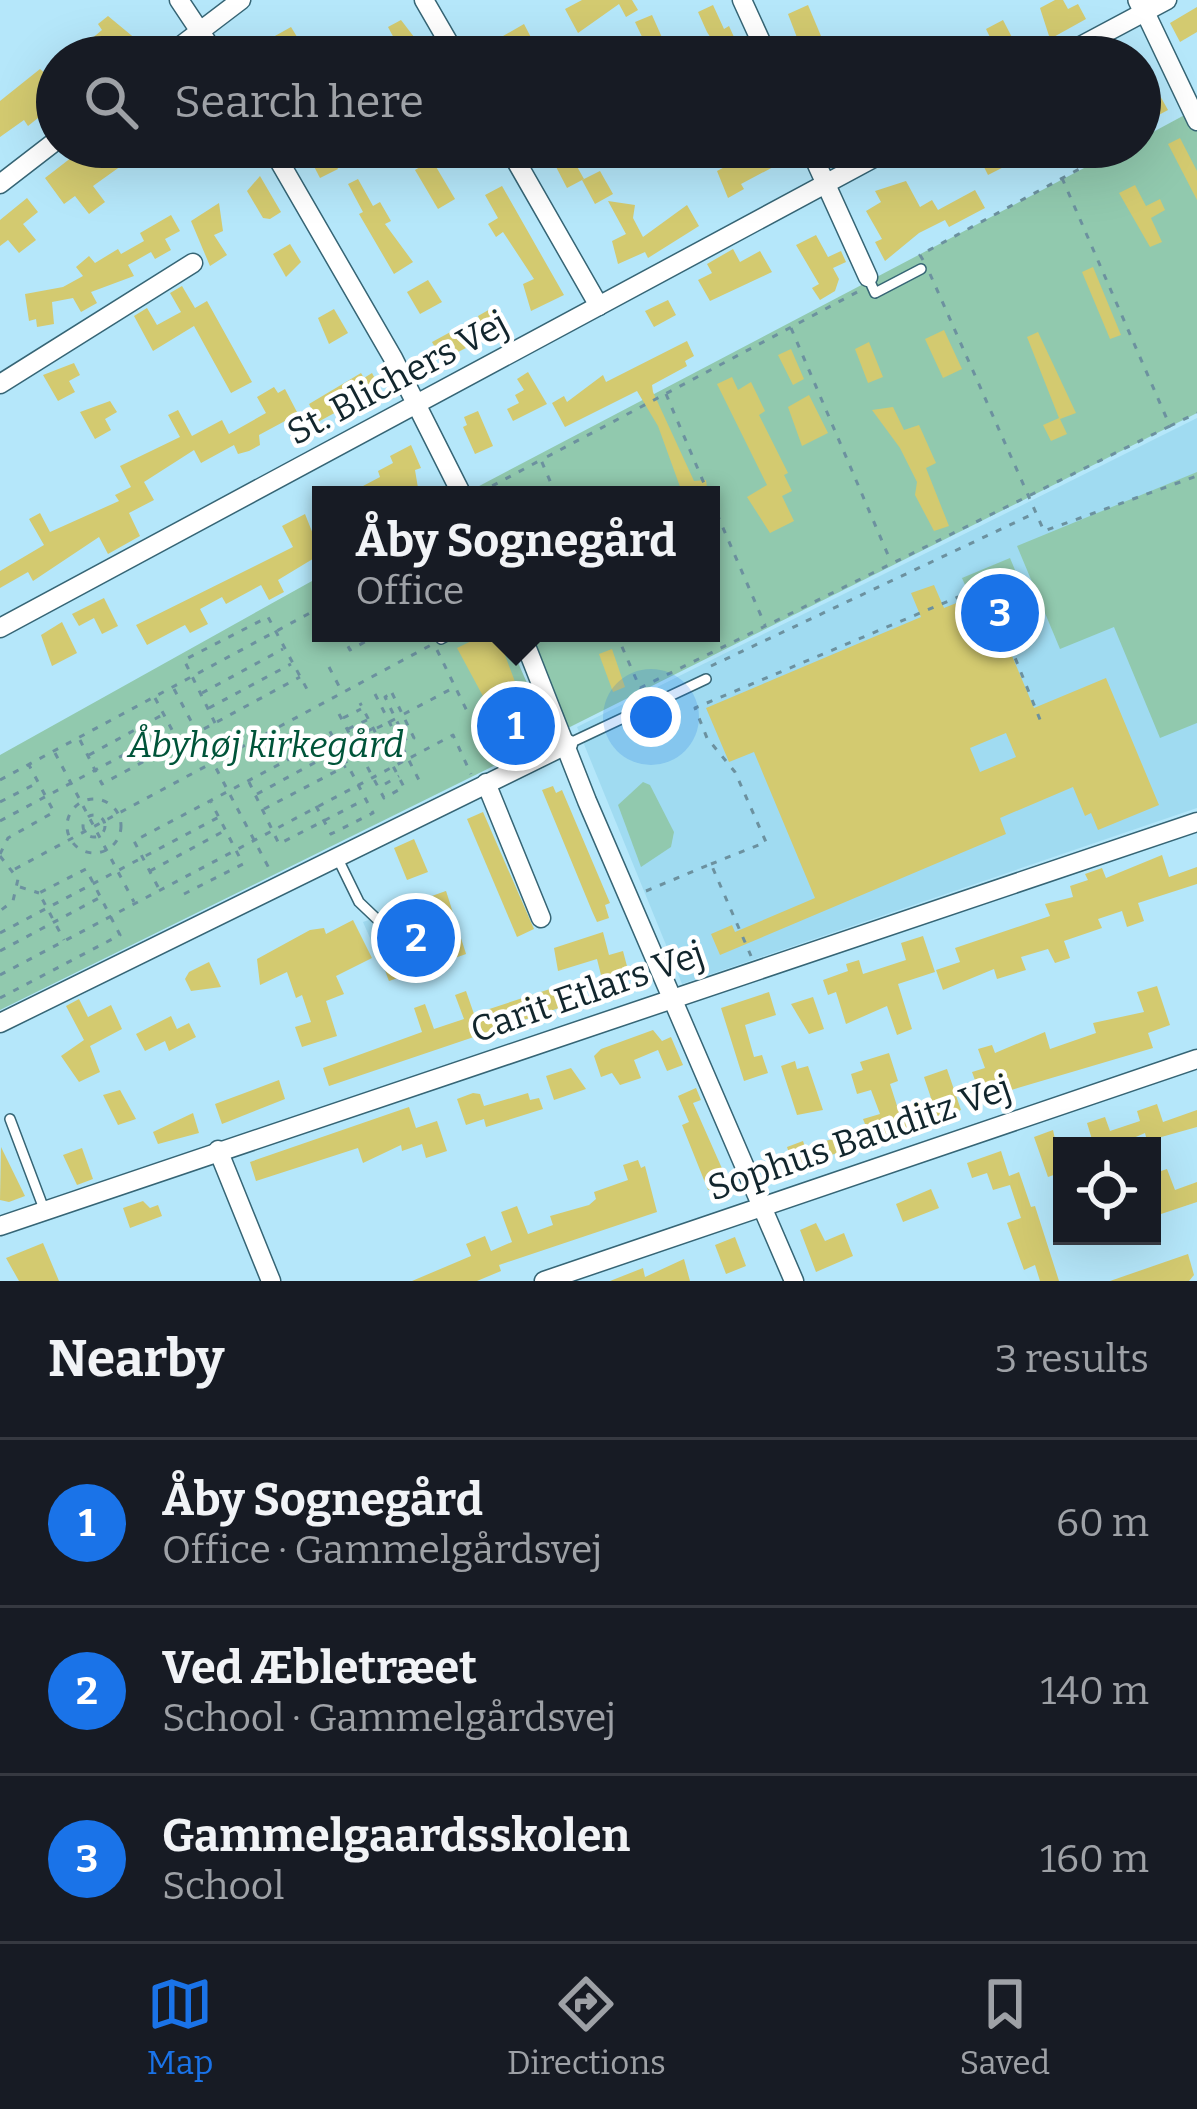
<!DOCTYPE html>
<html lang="en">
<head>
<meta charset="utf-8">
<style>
	body { margin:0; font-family:Bitter,serif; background:#20242c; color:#f1f3f6 }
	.controls { position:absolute; right:36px; bottom:36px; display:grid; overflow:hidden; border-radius:0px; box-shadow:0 12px 48px #0002 }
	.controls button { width:108px; height:108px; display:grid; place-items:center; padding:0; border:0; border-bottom:3px solid #363941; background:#171b24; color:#f1f3f6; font:60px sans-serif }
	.you { position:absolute; left:651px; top:717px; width:42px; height:42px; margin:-30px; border:9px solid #fff; border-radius:50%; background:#1a73e8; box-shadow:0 0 0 18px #1a73e833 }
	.badge { display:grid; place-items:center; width:78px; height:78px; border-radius:50%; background:#1a73e8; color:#fff; font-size:39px; font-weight:700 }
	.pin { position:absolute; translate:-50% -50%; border:6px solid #fff; box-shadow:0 3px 12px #0006 }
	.popup { position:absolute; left:312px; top:486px; width:408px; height:156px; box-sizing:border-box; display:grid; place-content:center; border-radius:0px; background:#171b24; filter:drop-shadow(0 3px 9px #0005); font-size:39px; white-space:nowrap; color:#9ea1a6 }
	.popup b { font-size:45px; color:#f1f3f6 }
	.popup::after { content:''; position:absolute; left:50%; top:100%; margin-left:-24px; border:24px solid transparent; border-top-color:#171b24 }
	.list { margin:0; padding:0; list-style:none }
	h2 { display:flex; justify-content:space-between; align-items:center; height:156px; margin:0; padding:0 48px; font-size:51px }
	h2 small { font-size:39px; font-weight:400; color:#9ea1a6 }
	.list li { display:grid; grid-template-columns:78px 1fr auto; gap:36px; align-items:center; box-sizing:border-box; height:168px; padding:0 48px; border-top:3px solid #363941 }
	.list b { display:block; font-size:45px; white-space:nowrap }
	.list p { margin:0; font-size:39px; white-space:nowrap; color:#9ea1a6 }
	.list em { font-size:39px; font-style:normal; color:#9ea1a6 }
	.icon { flex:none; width:66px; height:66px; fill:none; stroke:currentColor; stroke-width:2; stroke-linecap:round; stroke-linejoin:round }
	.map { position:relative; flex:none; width:1197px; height:1281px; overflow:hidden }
	.search { position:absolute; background:#171b24; box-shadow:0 12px 48px #0002; left:36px; right:36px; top:36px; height:132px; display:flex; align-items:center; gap:30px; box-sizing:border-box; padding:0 42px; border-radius:66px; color:#9ea1a6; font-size:45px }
	.sheet { height:660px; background:#171b24 }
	nav { display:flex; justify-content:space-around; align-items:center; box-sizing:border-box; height:168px; border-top:3px solid #363941; background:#171b24; font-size:33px; color:#9ea1a6 }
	nav a { display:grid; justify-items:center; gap:6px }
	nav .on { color:#1a73e8 }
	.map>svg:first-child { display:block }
</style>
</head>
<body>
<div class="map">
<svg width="1197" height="1281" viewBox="0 0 1197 1281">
	<rect width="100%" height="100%" fill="#b5e7fa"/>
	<g fill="#a0dbf1">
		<polygon points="1197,418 1197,808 682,984 577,727"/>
		<polygon points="446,891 466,954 389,981 363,922"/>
	</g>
	<g fill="#91c9ae">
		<polygon points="1192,111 1197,123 1197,413 564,730 523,633 711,633 711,495 464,494 1124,147 1140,147 1140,139"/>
		<polygon points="1197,472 1197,723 1160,738 1114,627 1060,649 1017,546"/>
		<polygon points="1010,558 1020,582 973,603 962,578"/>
		<polygon points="321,576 321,633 505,633 545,724 538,744 0,1010 0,755"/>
		<polygon points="643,782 650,785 674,832 671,847 641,867 618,805"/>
	</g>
	<g fill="#d3ca70" fill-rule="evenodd">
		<polygon points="582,0 632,0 638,10 626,17 619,4 578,33 565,9"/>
		<polygon points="1055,0 1063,0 1068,9 1078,4 1086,19 1050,39 1040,8"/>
		<polygon points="713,5 724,29 729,26 743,57 723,57 707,32 698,12"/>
		<polygon points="808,5 821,36 801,48 788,14"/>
		<polygon points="1197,7 1197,32 1180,42 1170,23"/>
		<polygon points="652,15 668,51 636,57 631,47 644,41 635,22"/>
		<polygon points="108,16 137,40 116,57 93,57 84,45 102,30 98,24"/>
		<polygon points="401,20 421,46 403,55 388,27"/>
		<polygon points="1003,20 1017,47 999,56 986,29"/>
		<polygon points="524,24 536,47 526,52 529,57 497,57 489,44"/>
		<polygon points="291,27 302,45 274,57 266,41"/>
		<polygon points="40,69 57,84 57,118 44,127 38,118 28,126 24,120 0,137 0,101"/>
		<polygon points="1154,85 1168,110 1140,125 1143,91"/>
		<polygon points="1180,138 1197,171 1197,200 1168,144"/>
		<polygon points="85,147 94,160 118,147 128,161 93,186 105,202 89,214 75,196 64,204 45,178"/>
		<polygon points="304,147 326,147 338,169 320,178"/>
		<polygon points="763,147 768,147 777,165 741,184 744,189 728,198 717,171"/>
		<polygon points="974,147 1043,147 988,175"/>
		<polygon points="570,154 584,179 567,188 554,163"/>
		<polygon points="432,160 455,199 438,209 415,170"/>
		<polygon points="600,171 613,194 595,204 582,180"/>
		<polygon points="260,176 281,212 270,219 263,218 247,191"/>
		<polygon points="358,179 373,206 380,202 391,221 385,224 413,262 394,274 359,214 363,212 348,184"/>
		<polygon points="906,181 920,207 932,200 938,210 975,190 985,208 949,227 945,220 919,233 885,261 875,242 882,239 866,211 881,202 875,191"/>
		<polygon points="1135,185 1146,206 1160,199 1165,210 1151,218 1162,242 1150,247 1119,193"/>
		<polygon points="502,186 564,295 531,311 523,284 534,279 503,232 496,237 488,224 498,218 485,195"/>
		<polygon points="27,198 38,212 23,224 36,240 19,253 8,240 0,246 0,220"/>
		<polygon points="608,201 635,205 633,218 643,237 687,205 699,226 648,258 645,252 618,264 612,241 626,234"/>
		<polygon points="219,203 223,231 214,235 227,255 210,266 191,221"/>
		<polygon points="171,215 180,231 165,239 171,250 155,259 151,252 128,265 134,276 91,292 97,303 81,312 73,298 52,302 54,324 37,327 36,319 29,321 25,294 63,287 83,276 76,267 89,256 95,263 118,249 121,254 144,241 140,233"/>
		<polygon points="816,235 828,257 841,251 846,262 833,268 839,279 835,291 820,300 812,288 819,284 796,245"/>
		<polygon points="290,244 301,262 286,277 273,254"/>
		<polygon points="733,249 740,262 760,251 772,272 710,301 698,280 712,273 707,264"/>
		<polygon points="1093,267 1121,335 1110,339 1082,272"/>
		<polygon points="428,280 442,302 420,314 407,292"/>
		<polygon points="182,286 195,308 207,301 252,382 231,393 194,326 153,351 134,316 147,308 157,325 181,312 170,293"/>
		<polygon points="668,300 676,315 654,327 645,311"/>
		<polygon points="492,308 504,330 487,340 478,316"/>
		<polygon points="334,309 348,333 329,344 318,318"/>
		<polygon points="456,329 466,348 442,360 432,342"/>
		<polygon points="944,330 962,369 943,378 925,339"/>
		<polygon points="1038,332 1076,413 1060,419 1067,434 1051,441 1043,425 1059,418 1027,337"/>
		<polygon points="687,341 694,356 685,361 687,366 652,385 653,392 694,481 706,480 708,495 683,495 658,426 637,391 565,427 552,403 564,396 567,402 603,375 606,382"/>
		<polygon points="869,342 883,377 868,383 855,349"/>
		<polygon points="791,349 804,379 793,385 778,355"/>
		<polygon points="74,363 80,375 69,381 75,392 58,401 43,375"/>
		<polygon points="528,372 547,404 513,421 507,409 519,403 515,395 524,390 517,379"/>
		<polygon points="361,373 364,378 372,373 383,394 363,405 360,399 318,422 309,404"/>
		<polygon points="732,377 738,390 751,382 765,411 759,415 788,473 784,475 792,491 782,496 794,521 770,533 747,497 767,485 717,384"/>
		<polygon points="274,387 278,393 285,389 298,414 259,435 260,445 249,451 238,454 234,445 201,463 194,450 144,482 154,500 129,513 140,536 108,554 99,537 33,581 28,572 0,588 0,571 44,545 29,519 40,513 50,532 119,501 115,495 131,487 120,466 180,437 168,415 178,410 192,436 222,420 229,434 266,413 257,397"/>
		<polygon points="809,395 828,433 802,446 788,407"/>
		<polygon points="110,401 117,412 105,419 111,430 95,439 80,412"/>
		<polygon points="893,407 904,430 919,425 936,463 926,468 949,526 934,531 915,495 917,482 900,448 872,410"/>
		<polygon points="478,411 493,446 475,454 463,427 467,425 464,417"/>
		<polygon points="411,445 421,468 415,470 418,488 402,495 346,495 380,477 378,471 393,463 390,456"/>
		<polygon points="305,514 321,554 278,580 284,592 269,600 261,585 226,604 222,597 200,609 208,624 190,633 185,625 147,645 136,625 293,547 282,526"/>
		<path d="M934,585L944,608L959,602L965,617L991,606L1034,708L1106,678L1159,805L1098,830L1091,813L1085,816L1073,787L1000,818L1006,834L720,955L711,934L732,925L735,932L815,898L754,752L729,762L706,708L921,617L911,593ZM1006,733L1016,757L980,772L970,748Z"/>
		<polygon points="104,598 118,626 102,634 94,618 79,626 72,614"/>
		<polygon points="62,622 77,653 52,666 41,635"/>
		<polygon points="488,633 503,650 517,687 513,690 533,726 511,738 516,747 500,756 480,718 491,711 457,648"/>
		<polygon points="612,649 625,687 613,692 599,654"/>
		<polygon points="553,786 556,793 562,790 610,903 605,905 609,918 597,922 592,911 542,790"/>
		<polygon points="483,812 534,929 517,937 467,819"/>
		<polygon points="414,839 428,872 407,880 394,848"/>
		<polygon points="1162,855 1169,877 1197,867 1197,884 1138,903 1144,921 1127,927 1122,911 1098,919 1102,928 1064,941 1070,958 1055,963 1048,949 1021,957 1026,970 997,979 994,969 943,990 936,970 960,962 955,948 1050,916 1045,904 1073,897 1070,886 1088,880 1085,874 1102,868 1106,878"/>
		<polygon points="446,891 466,954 389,981 381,959 443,938 429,897"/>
		<polygon points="353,920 372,958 336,976 344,994 326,1001 337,1036 302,1047 295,1027 311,1022 302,995 296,998 287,972 260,985 257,959 310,930 324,928 326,934"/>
		<polygon points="603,932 609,955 623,951 628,970 620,976 601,975 597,959 558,971 554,948"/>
		<polygon points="923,936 935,972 898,984 912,1029 897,1035 887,1006 846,1024 836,992 828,995 823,980 848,971 846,964 859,960 863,974 906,960 901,943"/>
		<polygon points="209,962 221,987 191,991 185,979 189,972"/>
		<polygon points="1157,986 1170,1025 1148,1033 1153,1048 1001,1093 1003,1099 984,1105 972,1072 985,1068 978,1049 992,1045 995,1053 1045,1032 1050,1049 1096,1033 1093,1023 1144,1012 1137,992"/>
		<polygon points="556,987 562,1007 329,1086 323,1068 422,1032 414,1008 425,1004 434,1029 464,1019 455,995 466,991 474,1014"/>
		<polygon points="769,992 776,1015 745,1025 754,1057 762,1055 768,1073 744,1081 721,1008"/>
		<polygon points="813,997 824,1029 809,1034 791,1004"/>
		<polygon points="79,999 88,1017 111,1005 122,1029 90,1046 100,1072 79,1082 61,1056 84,1040 66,1006"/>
		<polygon points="171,1016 177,1029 189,1023 196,1037 169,1051 165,1041 145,1051 136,1034"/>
		<polygon points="653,1030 662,1041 671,1037 683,1065 667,1071 658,1050 634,1060 641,1078 620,1085 612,1073 601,1077 594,1056 601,1049"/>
		<polygon points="889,1053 898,1081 890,1084 898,1109 931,1098 924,1077 947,1069 961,1110 794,1168 787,1147 803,1141 805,1147 867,1129 863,1119 880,1114 871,1090 857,1094 851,1074 863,1070 860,1062"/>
		<polygon points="795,1061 797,1069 808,1066 823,1110 797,1115 781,1066"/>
		<polygon points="571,1068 586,1089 554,1100 546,1076"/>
		<polygon points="279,1080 285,1099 222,1124 215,1104"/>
		<polygon points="696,1088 701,1100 693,1103 728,1182 708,1190 682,1125 689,1122 678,1096"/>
		<polygon points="120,1090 136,1119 118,1125 103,1095"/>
		<polygon points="473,1093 480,1094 484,1106 528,1093 530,1100 539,1098 543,1109 486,1127 484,1119 466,1125 457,1099"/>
		<polygon points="1157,1104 1163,1122 1197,1110 1197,1127 1147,1141 1145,1133 1115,1146 1094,1146 1087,1123 1105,1117 1110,1131 1140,1121 1137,1111"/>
		<polygon points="409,1107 416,1128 437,1121 447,1151 426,1158 422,1144 402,1151 401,1145 363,1163 358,1148 256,1181 250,1162"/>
		<polygon points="193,1113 199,1133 158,1144 153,1132"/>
		<polygon points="1053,1130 1062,1172 1048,1177 1034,1137"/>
		<polygon points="1,1147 25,1196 9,1202 0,1200"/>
		<polygon points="82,1148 93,1179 77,1185 63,1155"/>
		<polygon points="1001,1151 1009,1176 1019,1172 1031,1207 1035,1206 1059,1281 1040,1281 1035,1265 1024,1270 1007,1223 1021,1218 1010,1185 993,1190 987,1173 972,1178 967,1163"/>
		<polygon points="638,1160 641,1168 645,1166 657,1212 499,1265 501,1271 477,1281 412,1281 471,1256 466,1244 485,1236 491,1251 512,1242 501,1212 517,1206 528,1234 553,1225 550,1216 589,1205 596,1199 594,1192 628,1180 623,1165"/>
		<polygon points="1167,1169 1175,1190 1197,1182 1197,1202 1152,1217 1152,1174"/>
		<polygon points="931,1189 939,1208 903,1222 896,1204"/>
		<polygon points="143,1201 150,1208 158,1205 162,1216 130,1228 123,1208"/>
		<polygon points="816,1223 825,1241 844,1233 853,1256 816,1272 800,1230"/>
		<polygon points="735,1237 746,1266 726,1274 715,1245"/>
		<polygon points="43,1243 59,1281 19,1281 6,1258"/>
		<polygon points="1188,1254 1194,1275 1189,1281 1110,1281"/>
		<polygon points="684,1259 690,1281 610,1281 643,1268 645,1277"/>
	</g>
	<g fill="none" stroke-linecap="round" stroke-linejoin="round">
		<g stroke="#366575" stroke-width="12">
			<g id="service">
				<polyline points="868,277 875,293 921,269"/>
				<polyline points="441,639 452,633"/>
				<polyline points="570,743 706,679"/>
				<polyline points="337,857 359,902 380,922"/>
				<polyline points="10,1119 44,1209"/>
			</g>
		</g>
		<g stroke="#366575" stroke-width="21">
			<g id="minor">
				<polyline points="179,0 217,57"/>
				<polyline points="424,0 457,57"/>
				<polyline points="742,0 768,57"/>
				<polyline points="1145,12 1197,121"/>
				<polyline points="166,57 241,0"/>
				<polyline points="1060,57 1167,0"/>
				<polyline points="271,147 393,358 462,495"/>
				<polyline points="508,147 599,306"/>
				<polyline points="809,147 868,277"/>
				<polyline points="0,184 57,140"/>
				<polyline points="0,384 193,263"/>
				<polyline points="0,628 894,147"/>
				<polyline points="521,633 587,801 794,1281"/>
				<polyline points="486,783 541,918"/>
				<polyline points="0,1023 568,744"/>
				<polyline points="218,1150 271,1281"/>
				<polyline points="0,1226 1197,822"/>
				<polyline points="544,1281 1197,1059"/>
			</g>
		</g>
		<g stroke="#366575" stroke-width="24">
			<polyline id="tertiary" points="1139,0 1145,12"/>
		</g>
		<g stroke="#6c919f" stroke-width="3" stroke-dasharray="6 9" stroke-linecap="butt">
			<polyline points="1140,136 1153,130"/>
			<polyline points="1062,178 1170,426 1197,413"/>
			<polyline points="923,260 920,255 1120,147"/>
			<polyline points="930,274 1044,531 1197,476"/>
			<polyline points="791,328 891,562"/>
			<polyline points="666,394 709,495"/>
			<polyline points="479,493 539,461"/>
			<polyline points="556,495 541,460 861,290"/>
			<polyline points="711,500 765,625"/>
			<polyline points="341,633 350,650 381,633"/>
			<polyline points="616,633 640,688 1170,426"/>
			<polyline points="437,650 467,711"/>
			<polyline points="711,666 1033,514"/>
			<polyline points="329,667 342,692"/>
			<polyline points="174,689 271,872"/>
			<polyline points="202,693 283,649"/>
			<polygon points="392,693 414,738 407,742 385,697"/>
			<polyline points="375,694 422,786"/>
			<polyline points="155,698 178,741"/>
			<polyline points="209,708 291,664"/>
			<polyline points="339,714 384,798 404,787 360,703"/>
			<polyline points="404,714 455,687"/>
			<polyline points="343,718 361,709"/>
			<polyline points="215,723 184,660 268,617 308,691"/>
			<polyline points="377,728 395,719"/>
			<polyline points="348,729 367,720"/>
			<polyline points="353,738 372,729"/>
			<polyline points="80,740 102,784 300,677"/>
			<polyline points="359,749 377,739"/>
			<polyline points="55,753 134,902"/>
			<polyline points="89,755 164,714"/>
			<polyline points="364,759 383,750"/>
			<polyline points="0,780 321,607"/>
			<polyline points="249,782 279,844 364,800"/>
			<polyline points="385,784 399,776"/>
			<polyline points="257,794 338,750"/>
			<circle cx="94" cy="826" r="27"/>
			<polyline points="0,802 37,783"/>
			<polyline points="316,806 331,834 373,813 326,724"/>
			<polyline points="264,809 346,766"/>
			<circle cx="94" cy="826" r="11"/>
			<polyline points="0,821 172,729"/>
			<polyline points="0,854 8,838 54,812 29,765"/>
			<polyline points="0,856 18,879 13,901 0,911"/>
			<polyline points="711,864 766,842 735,772 707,738 695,708 958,597 967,610 993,603 1043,727"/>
			<polyline points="15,869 431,645"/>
			<polyline points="150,871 224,831"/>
			<polyline points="20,887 39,893"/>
			<polyline points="158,887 134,841 333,736"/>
			<polyline points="646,891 711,864 751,956"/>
			<polyline points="184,894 243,864 211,802"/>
			<polyline points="0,933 219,817"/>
			<polyline points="0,951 99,898"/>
			<polyline points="0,975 453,735 471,774"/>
			<polyline points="0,998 120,935 86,869 39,893 64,940"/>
		</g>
		<use href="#service" stroke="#fff" stroke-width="9"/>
		<use href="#minor" stroke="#fff" stroke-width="18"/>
		<use href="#tertiary" stroke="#fff" stroke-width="21"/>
	</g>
	<g text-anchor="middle" stroke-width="9" stroke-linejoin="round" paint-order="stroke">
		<g font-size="36" fill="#12262d" stroke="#fff">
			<text transform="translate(397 377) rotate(-28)" y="13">St. Blichers Vej</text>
			<text transform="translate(587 991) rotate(-19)" y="13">Carit Etlars Vej</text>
			<text transform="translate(859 1137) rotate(-19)" y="13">Sophus Bauditz Vej</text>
		</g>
		<g font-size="36" font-style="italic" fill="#005439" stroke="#fff">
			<text x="266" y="757">Åbyhøj kirkegård</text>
		</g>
	</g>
</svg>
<div class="controls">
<button><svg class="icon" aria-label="locate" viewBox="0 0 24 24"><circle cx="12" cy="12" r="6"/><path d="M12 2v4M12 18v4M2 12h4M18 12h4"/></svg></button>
</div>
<div class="you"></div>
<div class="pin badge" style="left:516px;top:726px">1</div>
<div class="popup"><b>Åby Sognegård</b>Office</div>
<div class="pin badge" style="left:416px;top:938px">2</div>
<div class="pin badge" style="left:1000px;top:613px">3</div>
<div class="search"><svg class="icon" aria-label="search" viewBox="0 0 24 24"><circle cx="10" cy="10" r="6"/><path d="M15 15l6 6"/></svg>Search here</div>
</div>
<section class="sheet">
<h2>Nearby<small>3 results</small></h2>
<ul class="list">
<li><span class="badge">1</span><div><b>Åby Sognegård</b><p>Office · Gammelgårdsvej</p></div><em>60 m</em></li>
<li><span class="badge">2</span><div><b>Ved Æbletræet</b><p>School · Gammelgårdsvej</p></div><em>140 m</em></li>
<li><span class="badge">3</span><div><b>Gammelgaardsskolen</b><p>School</p></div><em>160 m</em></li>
</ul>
</section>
<nav>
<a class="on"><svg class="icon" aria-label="map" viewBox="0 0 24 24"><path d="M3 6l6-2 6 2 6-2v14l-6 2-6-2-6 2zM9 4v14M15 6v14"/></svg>Map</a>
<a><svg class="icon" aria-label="directions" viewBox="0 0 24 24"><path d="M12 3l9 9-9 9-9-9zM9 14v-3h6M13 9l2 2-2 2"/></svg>Directions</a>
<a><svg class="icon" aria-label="saved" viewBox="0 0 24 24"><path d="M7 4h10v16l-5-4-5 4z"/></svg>Saved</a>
</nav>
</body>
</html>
